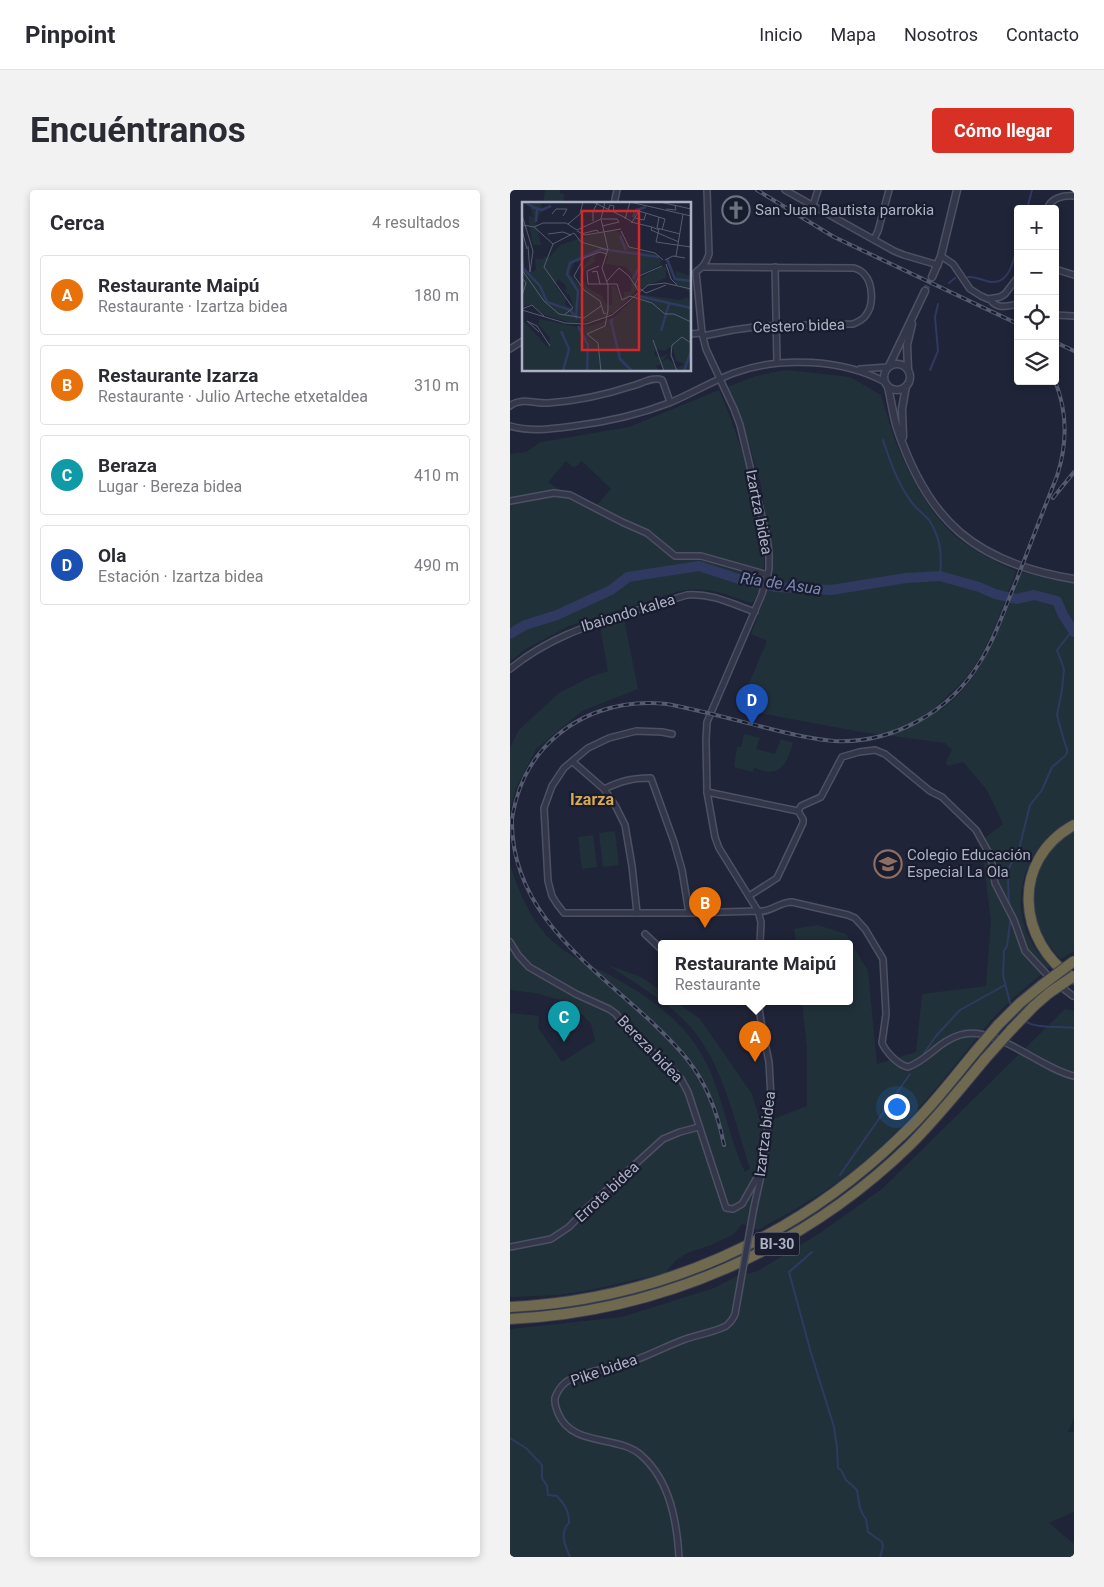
<!DOCTYPE html>
<html lang="es">
<head>
<meta charset="utf-8">
<style>
	body { margin:0; font-family:Roboto,sans-serif; background:#f2f2f3; color:#2b2b33 }
	.controls { position:absolute; right:15px; top:15px; display:grid; overflow:hidden; border-radius:5px; box-shadow:0 2px 8px #0003 }
	.controls button { width:45px; height:45px; display:grid; place-items:center; padding:0; border:0; border-bottom:1px solid #e1e1e2; background:#fff; color:#2b2b33; font:25px sans-serif }
	.you { position:absolute; left:386px; top:916px; width:18px; height:18px; margin:-12px; border:4px solid #fff; border-radius:50%; background:#1a73e8; box-shadow:0 0 0 8px #1a73e833 }
	.badge { display:grid; place-items:center; width:32px; height:32px; border-radius:50%; background:#d93025; color:#fff; font-size:16px; font-weight:700 }
	.pin { position:absolute; translate:-50% -41px; filter:drop-shadow(0 1px 2px #0008) }
	.pin::after { content:''; position:absolute; top:26px; width:18px; height:15px; background:inherit; clip-path:polygon(0 0,100% 0,50% 100%) }
	.popup { position:absolute; left:148px; top:750px; width:195px; height:65px; box-sizing:border-box; display:grid; place-content:center; border-radius:5px; background:#fff; filter:drop-shadow(0 1px 4px #0005); font-size:16px; white-space:nowrap; color:#7c7c81 }
	.popup b { font-size:19px; color:#2b2b33 }
	.popup::after { content:''; position:absolute; left:50%; top:100%; margin-left:-10px; border:10px solid transparent; border-top-color:#fff }
	.list { margin:0; padding:0; list-style:none }
	h2 { display:flex; justify-content:space-between; align-items:center; height:65px; margin:0; padding:0 20px; font-size:21px }
	h2 small { font-size:16px; font-weight:400; color:#7c7c81 }
	.list li { display:grid; grid-template-columns:32px 1fr auto; gap:15px; align-items:center; box-sizing:border-box; height:80px; margin:0 10px 10px; padding:0 10px; border:1px solid #e1e1e2; border-radius:5px }
	.list b { display:block; font-size:19px; white-space:nowrap }
	.list p { margin:0; font-size:16px; white-space:nowrap; color:#7c7c81 }
	.list em { font-size:16px; font-style:normal; color:#7c7c81 }
	.icon { flex:none; width:28px; height:28px; fill:none; stroke:currentColor; stroke-width:2; stroke-linecap:round; stroke-linejoin:round }
	.map { position:relative; flex:none; width:564px; height:1367px; overflow:hidden; border-radius:5px }
	header { display:flex; align-items:center; gap:30px; box-sizing:border-box; height:70px; padding:0 25px; background:#fff; border-bottom:1px solid #e1e1e2 }
	header strong { font-size:24px }
	nav { display:flex; gap:28px; margin-inline-start:auto; font-size:18px }
	.intro { display:flex; align-items:center; justify-content:space-between; box-sizing:border-box; height:120px; padding:0 30px }
	h1 { margin:0; font-size:35px }
	.button { padding:12px 22px; border-radius:5px; background:#d93025; color:#fff; font-size:18px; font-weight:700 }
	main { display:flex; gap:30px; padding:0 30px }
	aside { flex:1; background:#fff; border-radius:5px; box-shadow:0 2px 8px #0003 }
	.map>svg:first-child { display:block }
</style>
</head>
<body>
<header>
<strong>Pinpoint</strong>
<nav><a>Inicio</a><a>Mapa</a><a>Nosotros</a><a>Contacto</a></nav>
</header>
<div class="intro"><h1>Encuéntranos</h1><a class="button">Cómo llegar</a></div>
<main>
<aside>
<h2>Cerca<small>4 resultados</small></h2>
<ul class="list">
<li><span class="badge" style="background:#e8710a">A</span><div><b>Restaurante Maipú</b><p>Restaurante · Izartza bidea</p></div><em>180 m</em></li>
<li><span class="badge" style="background:#e8710a">B</span><div><b>Restaurante Izarza</b><p>Restaurante · Julio Arteche etxetaldea</p></div><em>310 m</em></li>
<li><span class="badge" style="background:#0f9aa8">C</span><div><b>Beraza</b><p>Lugar · Bereza bidea</p></div><em>410 m</em></li>
<li><span class="badge" style="background:#1a4fb4">D</span><div><b>Ola</b><p>Estación · Izartza bidea</p></div><em>490 m</em></li>
</ul>
</aside>
<div class="map">
<svg width="564" height="1367" viewBox="0 0 564 1367">
	<rect width="100%" height="100%" fill="#1f2438"/>
	<g fill="#213139" fill-rule="evenodd">
		<polygon points="35,0 50,0 50,3 54,4 53,14 33,14"/>
		<path d="M276,180L340,187L371,205C377,224 382,244 390,262C403,292 424,330 450,350C467,362 487,373 506,381C493,415 482,451 461,481C451,495 437,505 426,517L431,520C476,487 492,431 512,382L564,393V629C526,645 503,691 513,731C518,749 528,764 540,777L503,808L482,829L428,896L398,930L366,961L337,985L313,1002L284,1020L248,1040L232,1034L224,1044L201,1055L177,1063L165,1071L155,1083L76,1101L49,1105L0,1107V823L29,826L28,838L52,872L85,851L81,834L61,813L25,803L0,800V673C9,706 26,742 55,761C71,772 89,779 105,788C132,803 160,822 179,846C211,884 214,938 235,982L240,978C223,927 212,867 173,829C151,808 123,792 98,775L131,787L151,801V811H165L190,829L242,904L251,934L297,916V859L292,811H339V753H286L284,739L308,735L336,744L358,781L367,874L406,862L412,804L476,796L481,731L471,651L493,634L477,600L453,572L437,576L436,572L442,560L435,553L351,542L228,519L257,451L241,444L256,405L248,402L244,411L241,413C215,404 198,396 170,401L59,436L14,460L0,472V264L16,262L31,252L119,237L209,200C226,239 238,278 247,318C252,341 258,364 252,387L260,389L262,382L261,342L257,337L251,295L242,264L229,222L223,207L219,204L217,197L246,186ZM56,271L64,278L72,271L101,299L86,316L53,302L38,292Z"/>
		<polygon points="114,429 128,499 72,521 26,559 6,598 0,620 0,557 9,540 49,503 80,487 98,481 90,437"/>
		<path d="M234,544L250,548L246,559L265,564L271,549L283,553C278,572 269,590 246,578L243,579V582L224,577L227,557H231Z"/>
		<path d="M564,640V761L551,769C536,755 521,728 522,706C522,692 533,667 542,656C547,649 557,645 564,640Z"/>
		<polygon points="105,641 109,675 93,677 89,643"/>
		<polygon points="83,645 87,677 72,679 68,647"/>
		<polygon points="555,819 564,821 564,1228 558,1242 564,1242 564,1322 539,1333 564,1354 564,1367 0,1367 0,1139 112,1127 204,1098 227,1086 248,1081 310,1043 373,998"/>
	</g>
	<g fill="none" stroke-linecap="round" stroke-linejoin="round">
		<g stroke="#30395f" stroke-width="2">
			<polyline points="517,19 522,0"/>
			<path d="M458,87C467,86 473,91 481,92C501,94 504,67 508,53"/>
			<polyline points="439,93 445,88"/>
			<polyline points="420,180 428,161 425,127 428,114"/>
			<path d="M373,250C380,271 387,292 400,310C405,318 413,323 419,330C431,348 432,365 430,386"/>
			<polyline points="499,717 498,692 499,678 509,659 520,615 532,600 542,577 555,566 557,563 557,559 554,551 547,525 552,500 554,479 547,460 562,441"/>
			<polyline points="501,726 497,756 494,761 493,785 500,813 502,817"/>
			<path d="M515,831C526,839 550,836 564,838"/>
			<polyline points="414,863 426,846 450,820 495,795"/>
			<polyline points="330,985 400,884"/>
			<polyline points="302,1062 279,1082 301,1163 324,1237 327,1258 328,1278 331,1280 336,1290 347,1300 350,1318 353,1325 356,1329 358,1342 372,1352 373,1357 370,1367"/>
			<path d="M0,1248L16,1258L32,1275V1288L37,1296L38,1305L47,1306C55,1315 59,1321 59,1333C49,1342 55,1356 60,1367"/>
		</g>
		<polyline stroke="#30395f" stroke-width="10" points="0,444 15,435 47,425 101,400 118,387 189,376 235,391 266,397 321,400 396,388 430,386 469,397 485,404 506,409 524,405 547,411 553,425 564,442"/>
		<polyline stroke="#3b4054" stroke-width="6" stroke-dasharray="6 3" stroke-linecap="butt" points="415,101 422,87"/>
		<g stroke="#4d5163" stroke-width="8">
			<g id="minor">
				<path d="M197,0L199,64C196,73 193,77 186,82L192,143L196,159L224,219L230,235L257,347L259,363V379L252,404L197,532L196,550L197,602L205,647L209,658L248,721L251,732L250,753"/>
				<polyline points="275,0 384,61 394,65 428,75"/>
				<polyline points="104,14 107,0"/>
				<polyline points="303,15 308,0"/>
				<path d="M537,19C541,8 553,5 564,6"/>
				<polyline points="364,49 368,41 379,0"/>
				<polyline points="431,66 443,74 460,99 471,106 478,109 490,107 495,104 508,87"/>
				<polyline points="265,77 267,173"/>
				<polyline points="545,79 564,85"/>
				<path d="M480,109C487,120 497,116 508,114"/>
				<polyline points="545,125 564,126"/>
				<polyline points="180,144 192,143"/>
				<path d="M193,146L223,140L252,136L343,134C348,132 353,130 356,125C364,115 363,93 354,84C352,81 347,79 344,78L193,77"/>
				<polyline points="0,159 14,150"/>
				<polyline points="350,179 378,177"/>
				<path d="M0,216C10,207 26,214 38,213C66,211 95,205 122,196C131,194 143,186 152,190L153,192L160,212"/>
				<path d="M0,236C22,242 41,239 64,236C96,232 128,225 159,213C181,204 202,191 224,183C270,166 333,169 375,192"/>
				<polyline points="0,311 44,303 60,305 112,332 137,343 165,366 191,366 258,385"/>
				<path d="M0,479C37,449 73,437 118,423C137,417 157,411 177,405C202,403 222,414 245,422"/>
				<path d="M162,544L152,542L126,541L99,548L78,558L54,578L42,596L34,618L38,691L42,706L47,714L54,723H179L248,721C260,723 269,712 282,712L338,725L345,728L355,739L373,769L376,824L372,853C376,862 388,875 398,877C418,870 429,851 450,845C485,834 529,878 564,886"/>
				<polyline points="63,572 94,599 106,617 115,635 122,676 127,723"/>
				<path d="M94,599C111,591 122,588 141,588L164,652L172,680L179,723"/>
				<polyline points="197,602 288,621 293,629 293,633 267,688 239,706"/>
				<polyline points="288,621 291,616 311,607 332,567 349,562 365,560 375,564 420,601 432,607 466,640 481,667 485,693 504,730 515,761 541,789"/>
				<polyline points="135,744 151,759"/>
				<polyline points="0,752 8,765 19,777 66,804 99,819 106,824 119,841 134,855 157,874 171,889 178,902 216,1018 223,1019 232,1014 253,977"/>
				<polyline points="550,796 563,806"/>
				<polyline points="244,1017 253,977 261,908 259,872 252,838 248,811"/>
				<polyline points="0,1057 41,1049 59,1037 77,1018 153,949 170,942 189,937"/>
				<path d="M169,1367C167,1332 160,1291 132,1266C109,1244 62,1258 48,1223C46,1218 44,1214 45,1208C47,1202 51,1196 56,1192C69,1183 100,1178 117,1173C136,1167 154,1157 173,1150C186,1145 205,1142 216,1136C221,1132 223,1129 225,1124"/>
			</g>
		</g>
		<g stroke="#4d5163" stroke-width="9">
			<g id="tertiary">
				<polyline points="422,87 431,66 447,0"/>
				<circle cx="387" cy="187" r="13"/>
				<polyline points="379,176 415,101"/>
				<polyline points="398,179 397,155 402,134"/>
				<path d="M378,197C381,210 383,225 387,238C418,332 466,373 564,389"/>
				<polyline points="393,247 392,219 396,196"/>
			</g>
		</g>
		<g stroke="#3a3e50" stroke-width="12">
			<g id="motorway">
				<path d="M564,635C500,670 507,752 564,789"/>
				<polyline points="488,835 510,813 532,795"/>
				<polyline points="501,840 524,816 539,803"/>
				<path d="M0,1117C147,1110 285,1049 390,947C418,921 441,891 465,862"/>
				<path d="M0,1129C150,1122 293,1059 400,955C427,928 451,898 475,869"/>
			</g>
		</g>
		<use href="#minor" stroke="#333749" stroke-width="5"/>
		<use href="#tertiary" stroke="#333749" stroke-width="6"/>
		<use href="#motorway" stroke="#6f694f" stroke-width="10"/>
		<g stroke="#545a70" stroke-width="4">
			<g id="rail">
				<polyline points="247,0 324,47 508,134"/>
				<polyline points="545,152 564,161"/>
				<polyline points="543,308 564,282"/>
				<path d="M214,955C208,924 197,894 177,869C117,795 0,742 2,629C6,603 16,578 34,558C66,523 111,509 157,514C189,520 221,529 253,537C276,543 300,549 324,551C382,554 440,522 470,472C486,447 495,417 507,389C520,355 533,321 547,286C557,255 558,223 545,191"/>
			</g>
		</g>
		<use href="#rail" stroke="#181c2d" stroke-width="2" stroke-dasharray="5.5" stroke-linecap="butt"/>
		<g stroke="#4d5163" stroke-width="8" stroke-linecap="butt">
			<polyline id="minor-bridge" points="225,1124 244,1017"/>
		</g>
		<g stroke="#3a3e50" stroke-width="12" stroke-linecap="butt">
			<g id="motorway-bridge">
				<polyline points="532,795 564,771"/>
				<polyline points="539,803 564,786"/>
				<polyline points="465,862 488,835"/>
				<polyline points="475,869 501,840"/>
			</g>
		</g>
		<use href="#minor-bridge" stroke="#333749" stroke-width="5"/>
		<use href="#motorway-bridge" stroke="#6f694f" stroke-width="10"/>
	</g>
	<defs>
		<g id="church-ring" transform="scale(1.4375)"><circle r="9.5" fill="#181c2d" stroke="#6b7280" stroke-width="1.5"/><path d="M-1.2-6h2.4v3.5h3.3v2.4h-3.3V6h-2.4V-.1h-3.3v-2.4h3.3Z" fill="#6b7280"/></g>
		<g id="school-ring" transform="scale(1.4375)"><circle r="9.5" fill="#181c2d" stroke="#8d6e63" stroke-width="1.5"/><path d="M0-5L7-2L0 1L-7-2ZM-4 1L0 2.5L4 1V4Q0 6-4 4Z" fill="#8d6e63"/></g>
	</defs>
	<g fill-rule="evenodd">
		<use href="#church-ring" x="226" y="20"/>
		<use href="#school-ring" x="378" y="674"/>
	</g>
	<g text-anchor="middle" stroke-width="4.5" stroke-linejoin="round" paint-order="stroke">
		<rect fill="#181c2d" stroke="#808497" stroke-width="1" x="244.5" y="1042.5" width="45" height="23" rx="4"/>
		<g font-size="14" font-weight="bold" fill="#adb1c5">
			<text x="267" y="1059">BI-30</text>
		</g>
		<g font-size="15" fill="#adb1c5" stroke="#181c2d" text-anchor="start">
			<text x="245" y="25">San Juan Bautista parrokia</text>
			<text x="397" y="670">Colegio Educación<tspan x="397" dy="17">Especial La Ola</tspan></text>
		</g>
		<g font-size="15" fill="#adb1c5" stroke="#181c2d">
			<text transform="translate(289 136) rotate(-2)" y="5">Cestero bidea</text>
			<text transform="translate(249 322) rotate(79)" y="5">Izartza bidea</text>
			<text transform="translate(118 423) rotate(-17)" y="5">Ibaiondo kalea</text>
			<text transform="translate(140 859) rotate(46)" y="5">Bereza bidea</text>
			<text transform="translate(255 944) rotate(-83)" y="5">Izartza bidea</text>
			<text transform="translate(97 1002) rotate(-43)" y="5">Errota bidea</text>
			<text transform="translate(94 1180) rotate(-19)" y="5">Pike bidea</text>
		</g>
		<g font-size="16" font-style="italic" fill="#7b87b4" stroke="#181c2d">
			<text transform="translate(271 393) rotate(8)" y="6">Ría de Asua</text>
		</g>
		<g font-size="16" font-weight="bold" fill="#d8aa55" stroke="#181c2d">
			<text x="82" y="615">Izarza</text>
		</g>
	</g>
	<g transform="translate(12 12)">
		<rect width="169" height="169" fill="#1f2438"/>
		<path d="M14,0H18L20,6L29,4L18,11L14,21L19,43H11L7,21V14L12,15L7,3ZM85,28L98,30L102,40L112,48L132,52L139,58L138,63L117,73L115,88L94,109L76,119L49,121L23,113L9,102L0,105L1,65L4,67V63L5,69L11,70L14,67L13,57H21L22,54L27,56L38,43L81,29L83,31ZM80,49L86,55L83,62L104,65L110,73L109,89L102,90L101,96L98,97L94,84H89L90,102L86,104L79,93L66,86L60,77L63,66L73,60L72,52L59,68L57,83L48,72L53,59L56,61L62,56ZM36,77L44,84L45,88L41,87L48,94L52,107L43,103L44,97L33,84ZM139,65H144V76L116,87L114,78ZM154,69L169,74V91L153,81ZM117,92L158,98L165,95L169,101V169H144L138,162L134,164L137,169H0V117L26,146L28,136L16,122L18,117L55,125L72,123L92,115ZM147,145H151L154,159L162,162L155,166L146,156L141,159L146,151L140,155L133,154L132,150L135,147L143,149Z" fill="#213139" fill-rule="evenodd"/>
		<path fill="none" stroke="#30395f" stroke-width="2.5" d="M2,0L15,7L14,20M10,5L20,8L29,4M111,15L114,8L124,5M98,34L104,48M0,54L1,66L18,84L25,100L48,108L54,115L56,89L45,72L48,61L79,47L137,55M145,57L153,77L169,79M111,77L117,66V54M116,94L169,106M91,117L89,119L98,157L110,169M56,124L66,143L65,169M39,129L47,147L41,169M139,129L147,102M162,169L169,149"/>
		<path fill="none" stroke="#585c70" stroke-width="1" d="M71,0L104,16M108,0L169,14M138,0L169,7M144,7L154,8L153,3M86,8L88,3L92,4L91,10M30,12L34,7H45L41,14M0,13L11,49L8,70L6,44M137,15L135,26L158,32M104,16L110,20L117,9L143,17L140,28M113,16L122,18L124,11M103,17L108,0M71,19V9L76,0M109,20L130,25M46,22L58,12L61,0M1,23L12,25L21,21H44L55,28M80,24L97,20L95,17H80M12,25L31,42M137,27L134,40L169,45M0,28L5,47M55,28L79,17M137,28L130,25L129,28L157,40M55,29L63,33L99,27M99,29L107,45L133,51L141,58M52,31L59,40L86,48M26,32L41,30L49,33M59,32L75,28L76,30M31,42L22,65L51,106L42,113M31,42L52,31M154,54L161,12M143,58L151,54L163,56M144,62L149,77L155,83M77,64L65,69L66,82H95L100,98L108,94L130,101L143,112H152L169,120M140,64L117,74L113,83L124,91L144,83M0,68L22,99L37,112L62,116L79,104M70,70L75,69L78,82M0,76L4,81L0,94M84,80L97,66L107,74L117,90M0,107L10,103L22,114M0,108L43,121L64,122L90,113L126,83L143,81L169,87M84,111L82,112L78,99L62,88L52,74L62,56L78,50L85,52M5,119L15,124L28,144M5,119L17,130M131,138L142,169M79,169L76,141L65,132L83,124L86,108V83L80,66L86,47L79,17L83,0M155,169L149,153L150,143L160,135L169,141"/>
		<path fill="#d62828" fill-opacity="0.15" stroke="#d62828" stroke-width="2.5" d="M60,9H117V148H60Z"/>
		<rect width="169" height="169" fill="none" stroke="#adb1c5" stroke-width="2.5"/>
	</g>
</svg>
<div class="controls">
<button>+</button>
<button>−</button>
<button><svg class="icon" aria-label="locate" viewBox="0 0 24 24"><circle cx="12" cy="12" r="6"/><path d="M12 2v4M12 18v4M2 12h4M18 12h4"/></svg></button>
<button><svg class="icon" aria-label="layers" viewBox="0 0 24 24"><path d="M12 4l9 5-9 5-9-5zM3 14l9 5 9-5"/></svg></button>
</div>
<div class="you"></div>
<div class="pin badge" style="left:245px;top:872px;background:#e8710a">A</div>
<div class="popup"><b>Restaurante Maipú</b>Restaurante</div>
<div class="pin badge" style="left:195px;top:738px;background:#e8710a">B</div>
<div class="pin badge" style="left:54px;top:852px;background:#0f9aa8">C</div>
<div class="pin badge" style="left:242px;top:535px;background:#1a4fb4">D</div>
</div>
</main>
</body>
</html>
